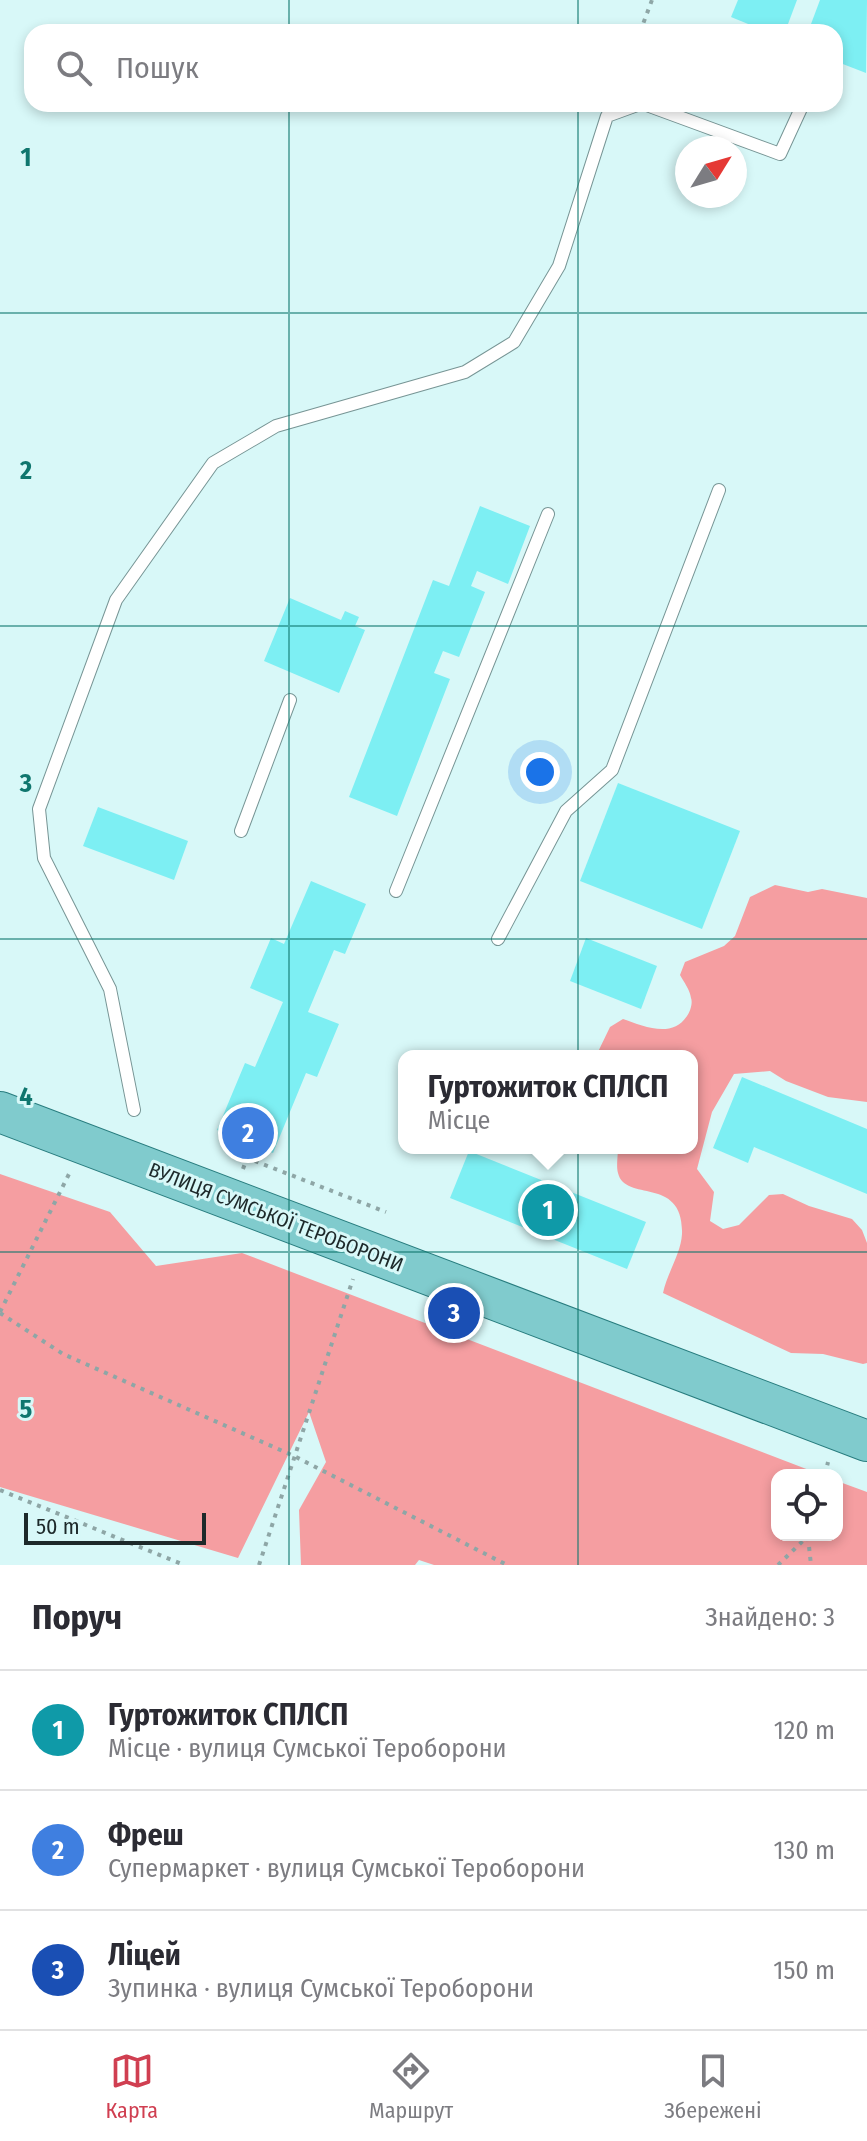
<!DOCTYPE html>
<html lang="uk">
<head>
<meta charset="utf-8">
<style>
	body { margin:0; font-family:"Fira Sans Condensed",sans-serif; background:#f2f2f3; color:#2b2b33 }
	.controls { position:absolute; right:24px; bottom:24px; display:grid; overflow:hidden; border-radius:16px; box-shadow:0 4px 12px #0003 }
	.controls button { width:72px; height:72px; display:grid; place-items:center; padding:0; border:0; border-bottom:2px solid #e1e1e2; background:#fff; color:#2b2b33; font:40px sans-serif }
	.compass { position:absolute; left:675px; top:136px; width:72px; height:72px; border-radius:50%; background:#fff; box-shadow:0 4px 12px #0003; rotate:53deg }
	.scale { position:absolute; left:24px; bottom:20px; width:182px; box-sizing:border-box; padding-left:8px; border:4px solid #1d292a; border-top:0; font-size:22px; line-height:28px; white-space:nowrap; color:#1d292a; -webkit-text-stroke:6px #d8f8f8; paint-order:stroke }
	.you { position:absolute; left:540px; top:772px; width:28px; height:28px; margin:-20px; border:6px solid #fff; border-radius:50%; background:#1a73e8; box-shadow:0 0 0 12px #1a73e833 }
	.badge { display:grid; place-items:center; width:52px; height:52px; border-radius:50%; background:#d03f51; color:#fff; font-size:26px; font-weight:700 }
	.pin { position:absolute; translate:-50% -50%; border:4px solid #fff; box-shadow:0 2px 8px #0006 }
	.popup { position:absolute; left:398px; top:1050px; width:300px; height:104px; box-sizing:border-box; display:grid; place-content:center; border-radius:16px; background:#fff; filter:drop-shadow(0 2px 6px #0005); font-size:26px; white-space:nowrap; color:#7c7c81 }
	.popup b { font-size:30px; color:#2b2b33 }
	.popup::after { content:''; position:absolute; left:50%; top:100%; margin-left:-16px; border:16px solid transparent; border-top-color:#fff }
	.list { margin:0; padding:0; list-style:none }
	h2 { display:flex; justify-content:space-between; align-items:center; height:104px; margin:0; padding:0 32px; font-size:34px }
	h2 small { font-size:26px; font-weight:400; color:#7c7c81 }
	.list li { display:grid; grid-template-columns:52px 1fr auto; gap:24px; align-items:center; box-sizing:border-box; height:120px; padding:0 32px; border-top:2px solid #e1e1e2 }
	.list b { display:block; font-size:30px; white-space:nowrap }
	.list p { margin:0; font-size:26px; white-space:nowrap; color:#7c7c81 }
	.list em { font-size:26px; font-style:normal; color:#7c7c81 }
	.icon { flex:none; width:44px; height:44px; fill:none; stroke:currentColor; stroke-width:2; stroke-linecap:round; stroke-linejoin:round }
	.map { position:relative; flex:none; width:867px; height:1565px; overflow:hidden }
	.search { position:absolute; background:#fff; box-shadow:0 4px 12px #0003; left:24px; right:24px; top:24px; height:88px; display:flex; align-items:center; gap:20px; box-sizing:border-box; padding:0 28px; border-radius:24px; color:#7c7c81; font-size:30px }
	.sheet { height:464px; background:#fff }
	nav { display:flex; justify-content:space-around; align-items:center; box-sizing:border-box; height:112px; border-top:2px solid #e1e1e2; background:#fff; font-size:22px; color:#7c7c81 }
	nav a { display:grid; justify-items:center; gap:4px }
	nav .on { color:#d03f51 }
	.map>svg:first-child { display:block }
</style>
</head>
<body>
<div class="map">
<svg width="867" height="1565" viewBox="0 0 867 1565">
	<rect width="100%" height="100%" fill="#d8f8f8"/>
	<g fill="#f59ea1">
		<path d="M775,885L808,892L822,889L867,898V1102L828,1097L786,1081L770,1071L734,1074L712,1112L697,1169L714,1192L710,1221L723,1229L739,1225L769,1195L783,1194L809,1206L852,1219L862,1230L867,1243V1363L863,1364L823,1354L791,1353L663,1293C667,1273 681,1254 682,1234C684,1175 625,1203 618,1173C616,1166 618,1155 618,1148H692V1056H596L610,1027L623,1019C643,1026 672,1039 687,1016C690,1012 693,1003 691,998C690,990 684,982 680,975L685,962L724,946L735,936L750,897Z"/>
		<polygon points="0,1174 110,1212 156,1266 242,1253 822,1475 777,1475 777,1535 837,1535 837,1481 867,1492 867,1565 434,1565 419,1560 415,1565 301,1565 299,1510 326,1462 309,1412 238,1558 0,1487"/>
	</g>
	<g fill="#7deff3">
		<polygon points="738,0 797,0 785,32 768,32 731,17"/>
		<polygon points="820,0 867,0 866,73 835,61 835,32 808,32"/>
		<polygon points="480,506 530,526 508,584 477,571 471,586 485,592 459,657 443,651 434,673 450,679 397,816 349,797 433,580 449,586"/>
		<polygon points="290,598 341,620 345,611 359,617 355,626 365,630 339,693 264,661"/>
		<polygon points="618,783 740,831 702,929 580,881"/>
		<polygon points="98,807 188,841 174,880 83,846"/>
		<polygon points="311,881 366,904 345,954 334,950 308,1012 339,1024 317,1077 306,1073 273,1153 217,1130 245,1063 255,1067 283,1002 250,988 271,938 284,944"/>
		<polygon points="586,938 657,966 641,1009 570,981"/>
		<polygon points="742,1077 867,1129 867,1194 754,1147 748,1163 713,1148"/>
		<polygon points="469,1151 646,1222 627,1269 450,1198"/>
	</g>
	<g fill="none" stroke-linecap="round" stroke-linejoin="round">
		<g stroke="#779595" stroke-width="14">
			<g id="service">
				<polyline points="644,104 780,154 803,104"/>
				<polyline points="241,831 290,700"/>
				<polyline points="396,891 548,514"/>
				<polyline points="498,939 566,811 612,770 719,490"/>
				<polyline points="134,1110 110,989 44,858 39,809 116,600 213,463 276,426 465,372 514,342 559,266 607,116 640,104"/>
			</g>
		</g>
		<g stroke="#277c7e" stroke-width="42">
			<polyline id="primary" points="0,1112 867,1441"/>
		</g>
		<g stroke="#8ea6a6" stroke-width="4" stroke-dasharray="4 6" stroke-linecap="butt">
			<polyline points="640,32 652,0"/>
			<polyline points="243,1169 247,1158 386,1212"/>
			<polyline points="0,1312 70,1172"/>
			<polyline points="0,1313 63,1354 294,1456 507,1565"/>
			<polyline points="825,1475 828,1462"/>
			<polyline points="0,1490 184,1565"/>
			<polyline points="808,1537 811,1565"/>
			<polyline points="259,1565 353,1279"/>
			<polyline points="778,1565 808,1536"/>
		</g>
		<use href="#service" stroke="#fff" stroke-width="12"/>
		<use href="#primary" stroke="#80cbcd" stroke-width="40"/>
	</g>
	<path fill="none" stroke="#0f766e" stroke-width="2" stroke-opacity="0.55" d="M289,0V32M578,0V32M289,104V1565M578,104V1565M0,313H867M0,626H867M0,939H867M0,1252H867"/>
	<g text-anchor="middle" stroke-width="6" stroke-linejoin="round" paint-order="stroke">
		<g font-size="20" fill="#1d292a" stroke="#d8f8f8">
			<text transform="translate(276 1217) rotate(21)" y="7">ВУЛИЦЯ СУМСЬКОЇ ТЕРОБОРОНИ</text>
		</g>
	</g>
	<g font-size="26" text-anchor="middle" font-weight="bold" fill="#0f766e" stroke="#d8f8f8" stroke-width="6" stroke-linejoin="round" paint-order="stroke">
		<text x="26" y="166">1</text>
		<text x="26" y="479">2</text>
		<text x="26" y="792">3</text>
		<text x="26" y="1105">4</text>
		<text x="26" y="1418">5</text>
	</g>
</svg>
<div class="controls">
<button><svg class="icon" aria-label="locate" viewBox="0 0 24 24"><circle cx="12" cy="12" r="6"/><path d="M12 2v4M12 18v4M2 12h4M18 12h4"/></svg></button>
</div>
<svg class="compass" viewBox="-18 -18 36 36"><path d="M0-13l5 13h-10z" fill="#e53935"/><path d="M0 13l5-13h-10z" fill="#7c7c81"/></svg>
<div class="scale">50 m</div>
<div class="you"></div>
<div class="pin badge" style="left:548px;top:1210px;background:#0f9aa8">1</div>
<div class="popup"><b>Гуртожиток СПЛСП</b>Місце</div>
<div class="pin badge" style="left:248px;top:1133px;background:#3f7fe0">2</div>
<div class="pin badge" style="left:454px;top:1313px;background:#1a4fb4">3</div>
<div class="search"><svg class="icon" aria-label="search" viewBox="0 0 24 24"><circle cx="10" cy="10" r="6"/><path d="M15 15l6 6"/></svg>Пошук</div>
</div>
<section class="sheet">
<h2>Поруч<small>Знайдено: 3</small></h2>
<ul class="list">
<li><span class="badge" style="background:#0f9aa8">1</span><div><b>Гуртожиток СПЛСП</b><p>Місце · вулиця Сумської Тероборони</p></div><em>120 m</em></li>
<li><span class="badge" style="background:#3f7fe0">2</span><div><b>Фреш</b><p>Супермаркет · вулиця Сумської Тероборони</p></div><em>130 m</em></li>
<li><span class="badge" style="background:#1a4fb4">3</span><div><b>Ліцей</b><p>Зупинка · вулиця Сумської Тероборони</p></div><em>150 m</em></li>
</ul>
</section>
<nav>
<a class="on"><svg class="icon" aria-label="map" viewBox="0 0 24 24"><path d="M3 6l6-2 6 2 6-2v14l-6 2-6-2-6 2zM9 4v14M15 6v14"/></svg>Карта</a>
<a><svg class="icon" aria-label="directions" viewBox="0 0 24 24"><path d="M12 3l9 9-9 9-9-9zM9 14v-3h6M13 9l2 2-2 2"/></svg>Маршрут</a>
<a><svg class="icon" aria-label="saved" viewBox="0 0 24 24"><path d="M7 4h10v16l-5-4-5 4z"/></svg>Збережені</a>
</nav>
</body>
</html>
